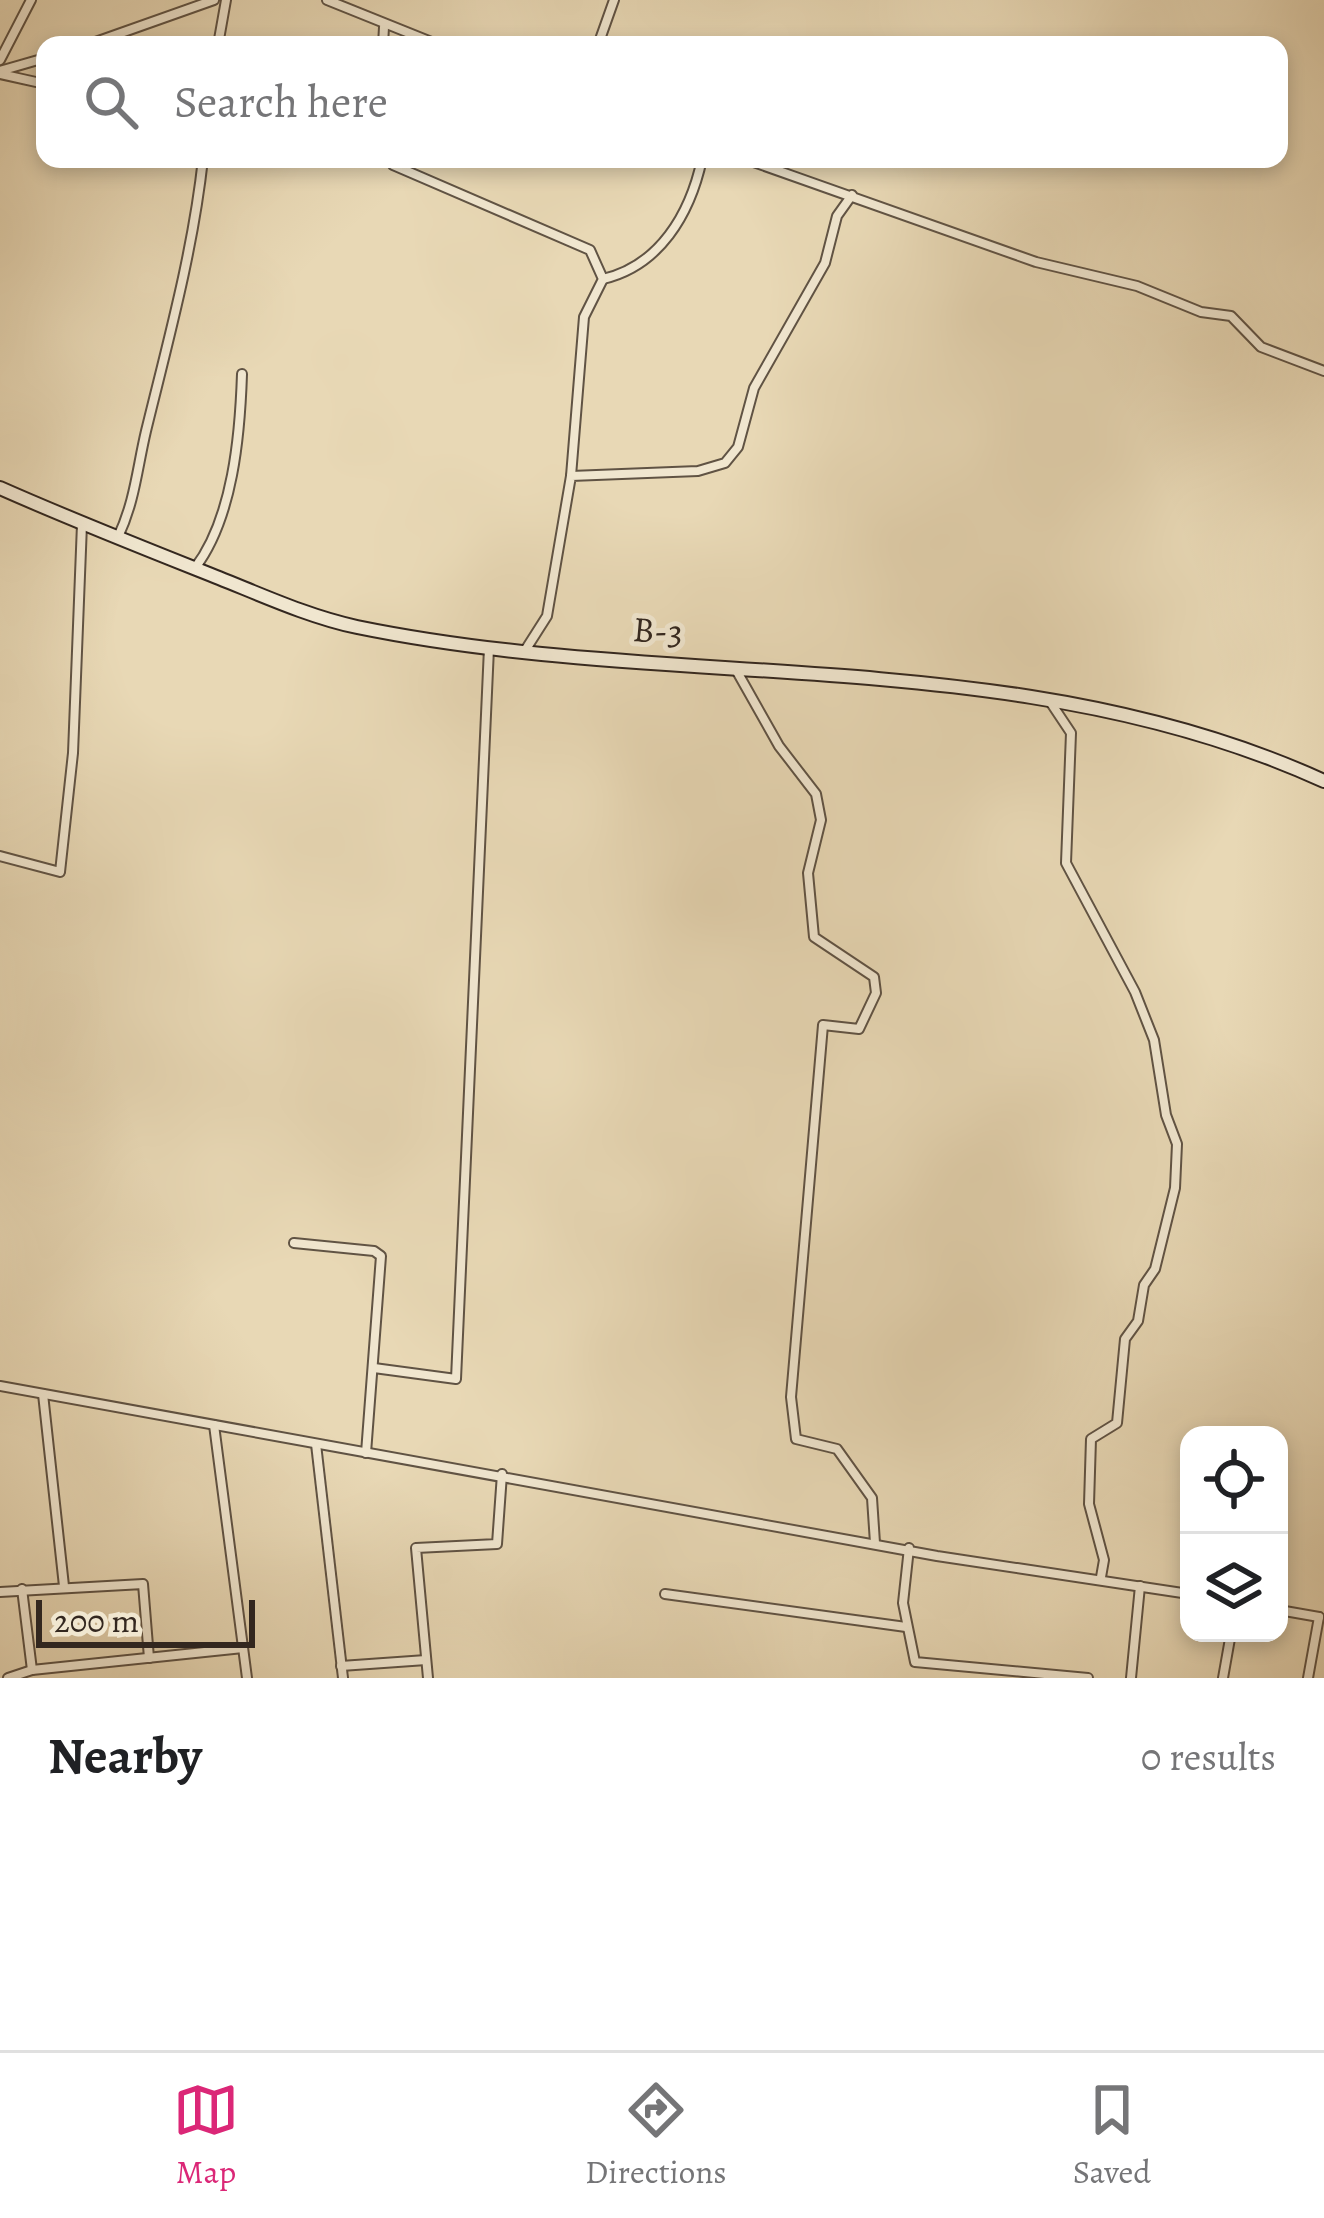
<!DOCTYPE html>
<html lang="en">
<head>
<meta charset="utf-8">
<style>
	body { margin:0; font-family:Alegreya,serif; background:#f6f6f6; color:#202124 }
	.controls { position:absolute; right:36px; bottom:36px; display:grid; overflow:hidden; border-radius:24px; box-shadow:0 6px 18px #0003 }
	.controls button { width:108px; height:108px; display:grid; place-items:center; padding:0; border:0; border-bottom:3px solid #e0e0e0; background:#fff; color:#202124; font:60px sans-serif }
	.scale { position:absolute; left:36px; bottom:30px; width:219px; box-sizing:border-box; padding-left:12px; border:6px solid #33271f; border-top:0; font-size:33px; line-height:42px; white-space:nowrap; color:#33271f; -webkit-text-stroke:9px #f0e6cf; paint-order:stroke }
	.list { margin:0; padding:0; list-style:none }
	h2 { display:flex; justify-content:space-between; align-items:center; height:156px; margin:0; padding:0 48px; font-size:51px }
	h2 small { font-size:39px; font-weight:400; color:#757577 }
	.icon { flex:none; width:66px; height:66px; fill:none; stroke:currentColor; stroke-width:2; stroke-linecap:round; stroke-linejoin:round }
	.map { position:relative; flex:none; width:1324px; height:1678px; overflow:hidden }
	.search { position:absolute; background:#fff; box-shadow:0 6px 18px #0003; left:36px; right:36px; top:36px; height:132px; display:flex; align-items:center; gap:30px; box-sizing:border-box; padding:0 42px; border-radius:24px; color:#757577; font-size:45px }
	.sheet { height:372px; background:#fff }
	nav { display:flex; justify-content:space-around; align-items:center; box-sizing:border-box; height:168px; border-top:3px solid #e0e0e0; background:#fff; font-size:33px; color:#757577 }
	nav a { display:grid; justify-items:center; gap:6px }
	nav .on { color:#db2777 }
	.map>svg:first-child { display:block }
</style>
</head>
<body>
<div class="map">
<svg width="1324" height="1678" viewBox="0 0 1324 1678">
	<rect width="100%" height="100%" fill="#e8d8b5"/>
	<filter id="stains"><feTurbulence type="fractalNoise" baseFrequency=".00167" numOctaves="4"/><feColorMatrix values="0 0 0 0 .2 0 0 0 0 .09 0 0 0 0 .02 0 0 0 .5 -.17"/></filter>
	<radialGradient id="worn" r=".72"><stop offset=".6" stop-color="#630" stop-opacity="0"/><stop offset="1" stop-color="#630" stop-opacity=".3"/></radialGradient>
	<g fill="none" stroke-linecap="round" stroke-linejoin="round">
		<g stroke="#605344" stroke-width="12">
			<g id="minor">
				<polyline points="327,0 439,45"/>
				<polyline points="87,45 214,0"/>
				<polyline points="218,45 226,0"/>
				<polyline points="383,45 384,27"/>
				<polyline points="598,45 614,0"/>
				<polyline points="0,60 31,0"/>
				<polyline points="0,71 45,58"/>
				<polyline points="0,74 45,84"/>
				<polyline points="390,159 393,165 590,250 603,279 584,317 571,476"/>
				<polyline points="745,159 1036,262 1137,286 1201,312 1231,316 1261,347 1324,371"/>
				<path d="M603,279C659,266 690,215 702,159"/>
				<path d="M118,537C135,501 137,469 146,431C168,341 193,251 203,159"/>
				<path d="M195,568C233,518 240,435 242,374"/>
				<polyline points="526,649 547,616 571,476 698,471 725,463 738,447 754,388 825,263 837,216 852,195"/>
				<polyline points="735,668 779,746 816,794 821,820 808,873 814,937 874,977 876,993 859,1029 823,1025 791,1397 796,1439 837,1449 872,1498 875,1543"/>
				<polyline points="1051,703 1071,733 1066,863 1135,992 1154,1040 1166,1115 1177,1144 1175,1188 1155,1269 1144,1285 1138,1321 1125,1339 1117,1423 1091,1439 1089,1504 1104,1560 1101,1577"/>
				<polyline points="0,856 60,872 73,753 82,524"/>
				<polyline points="294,1243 374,1251 381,1256 366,1453"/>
				<polyline points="374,1368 456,1379 489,648"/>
				<polyline points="0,1386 937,1556 1189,1594"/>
				<polyline points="43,1394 64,1586"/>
				<polyline points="214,1425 247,1678"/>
				<polyline points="316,1444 343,1678"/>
				<polyline points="909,1548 903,1603 915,1662 1088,1678"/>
				<polyline points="22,1589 32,1670"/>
				<polyline points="0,1592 143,1584 149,1658"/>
				<polyline points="665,1594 906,1627"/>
				<polyline points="1279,1610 1319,1617"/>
				<polyline points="341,1666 426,1660"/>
				<polyline points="8,1678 32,1670 243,1648"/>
				<polyline points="428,1678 416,1548 497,1544 502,1474"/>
				<polyline points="1131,1678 1140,1586"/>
				<polyline points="1223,1678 1231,1633"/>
				<polyline points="1308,1678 1319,1617"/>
			</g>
		</g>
		<g stroke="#33271f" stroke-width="16">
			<path id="secondary" d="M0,488C72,520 146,549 219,578C264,596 310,617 357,627C678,693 1017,641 1324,781"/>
		</g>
		<use href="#minor" stroke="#f0e6cf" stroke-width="8"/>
		<use href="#secondary" stroke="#f0e6cf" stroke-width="12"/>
	</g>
	<g text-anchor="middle" stroke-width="10" stroke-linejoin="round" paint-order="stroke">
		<g font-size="36" fill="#33271f" stroke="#f0e6cf">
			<text transform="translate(658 630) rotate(5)" y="13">B-3</text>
		</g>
	</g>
	<rect width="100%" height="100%" filter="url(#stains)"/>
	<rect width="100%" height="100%" fill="url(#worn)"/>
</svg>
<div class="controls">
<button><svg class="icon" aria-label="locate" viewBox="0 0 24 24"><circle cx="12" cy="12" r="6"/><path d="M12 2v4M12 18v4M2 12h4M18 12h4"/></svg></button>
<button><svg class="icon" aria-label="layers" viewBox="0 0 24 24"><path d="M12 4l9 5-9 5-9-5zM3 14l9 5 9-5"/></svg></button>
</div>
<div class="scale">200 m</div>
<div class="search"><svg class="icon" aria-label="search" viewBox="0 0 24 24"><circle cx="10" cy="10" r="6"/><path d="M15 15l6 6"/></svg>Search here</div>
</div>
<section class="sheet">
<h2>Nearby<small>0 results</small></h2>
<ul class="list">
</ul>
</section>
<nav>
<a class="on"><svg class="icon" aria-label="map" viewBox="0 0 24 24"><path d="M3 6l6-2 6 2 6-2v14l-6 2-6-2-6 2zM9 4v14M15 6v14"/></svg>Map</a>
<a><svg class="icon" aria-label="directions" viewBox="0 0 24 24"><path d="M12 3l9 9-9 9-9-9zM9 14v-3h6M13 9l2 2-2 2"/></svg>Directions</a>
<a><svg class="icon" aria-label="saved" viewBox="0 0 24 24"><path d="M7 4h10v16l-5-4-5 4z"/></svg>Saved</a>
</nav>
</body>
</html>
